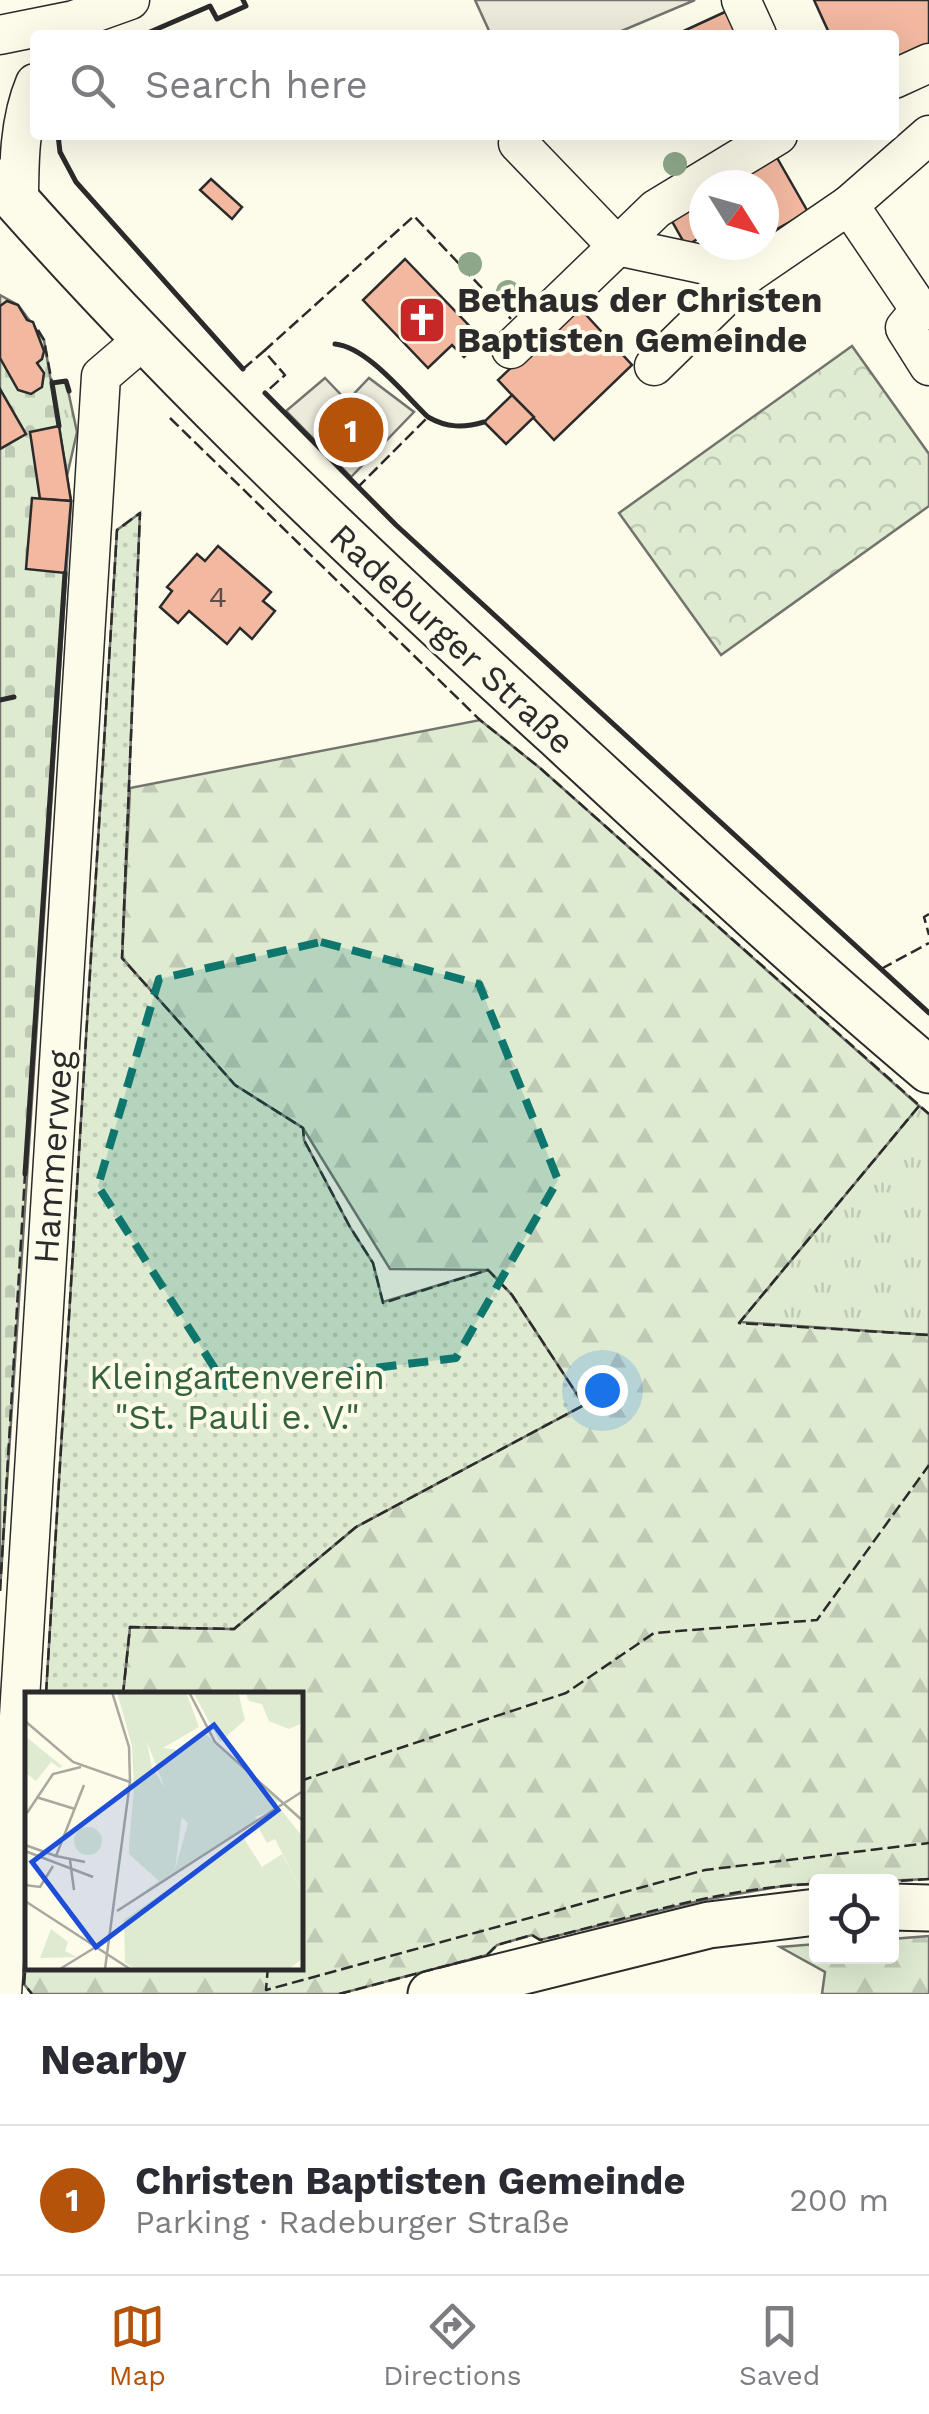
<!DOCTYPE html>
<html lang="en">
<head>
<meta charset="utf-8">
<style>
	body { margin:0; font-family:"Work Sans",sans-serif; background:#f2f2f3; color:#2b2b33 }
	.controls { position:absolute; right:30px; bottom:30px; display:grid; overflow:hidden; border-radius:10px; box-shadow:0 10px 40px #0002 }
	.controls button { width:90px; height:90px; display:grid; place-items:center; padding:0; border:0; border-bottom:2px solid #e1e1e2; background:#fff; color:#2b2b33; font:50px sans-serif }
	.compass { position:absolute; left:689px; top:170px; width:90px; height:90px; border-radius:50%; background:#fff; box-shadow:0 10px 40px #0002; rotate:127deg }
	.you { position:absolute; left:602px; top:1390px; width:35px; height:35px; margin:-25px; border:8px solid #fff; border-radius:50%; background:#1a73e8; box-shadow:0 0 0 15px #1a73e833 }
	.badge { display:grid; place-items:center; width:65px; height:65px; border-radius:50%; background:#b45309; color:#fff; font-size:32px; font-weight:700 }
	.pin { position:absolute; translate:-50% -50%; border:5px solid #fff; box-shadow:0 2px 10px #0006 }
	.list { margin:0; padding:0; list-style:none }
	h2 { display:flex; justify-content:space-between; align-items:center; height:130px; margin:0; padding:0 40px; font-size:42px }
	h2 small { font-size:32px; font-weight:400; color:#7c7c81 }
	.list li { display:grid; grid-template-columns:65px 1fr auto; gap:30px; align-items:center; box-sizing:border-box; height:150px; padding:0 40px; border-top:2px solid #e1e1e2 }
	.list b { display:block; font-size:38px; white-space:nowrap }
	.list p { margin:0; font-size:32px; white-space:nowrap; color:#7c7c81 }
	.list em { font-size:32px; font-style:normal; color:#7c7c81 }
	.icon { flex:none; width:55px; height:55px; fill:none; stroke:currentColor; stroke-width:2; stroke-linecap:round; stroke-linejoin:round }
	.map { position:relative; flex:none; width:929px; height:1994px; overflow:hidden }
	.search { position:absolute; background:#fff; box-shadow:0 10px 40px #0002; left:30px; right:30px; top:30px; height:110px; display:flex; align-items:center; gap:25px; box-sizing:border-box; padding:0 35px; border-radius:10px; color:#7c7c81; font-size:38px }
	.sheet { height:280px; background:#fff }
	nav { display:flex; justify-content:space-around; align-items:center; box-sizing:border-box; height:140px; border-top:2px solid #e1e1e2; background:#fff; font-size:28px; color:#7c7c81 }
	nav a { display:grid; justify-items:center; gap:5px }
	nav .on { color:#b45309 }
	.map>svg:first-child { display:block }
</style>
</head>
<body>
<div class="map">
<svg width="929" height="1994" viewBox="0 0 929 1994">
	<defs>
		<pattern id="grass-tufts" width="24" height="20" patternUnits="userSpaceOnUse" patternTransform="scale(2.5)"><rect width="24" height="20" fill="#deebd1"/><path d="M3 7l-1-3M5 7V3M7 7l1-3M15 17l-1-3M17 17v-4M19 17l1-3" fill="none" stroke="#bfcab4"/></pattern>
		<pattern id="forest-firs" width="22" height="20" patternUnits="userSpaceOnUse" patternTransform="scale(2.5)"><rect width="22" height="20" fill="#deebd1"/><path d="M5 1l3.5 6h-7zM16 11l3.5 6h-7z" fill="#bfcab4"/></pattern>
		<pattern id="cemetery-stones" width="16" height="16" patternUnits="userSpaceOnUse" patternTransform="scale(2.5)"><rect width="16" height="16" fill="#deebd1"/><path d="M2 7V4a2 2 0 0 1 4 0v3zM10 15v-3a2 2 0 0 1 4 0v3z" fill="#bfcab4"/></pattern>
		<pattern id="park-crowns" width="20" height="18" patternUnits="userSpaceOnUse" patternTransform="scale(2.5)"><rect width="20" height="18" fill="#deebd1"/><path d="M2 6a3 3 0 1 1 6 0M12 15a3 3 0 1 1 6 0" fill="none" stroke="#bfcab4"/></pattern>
		<pattern id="garden-dots" width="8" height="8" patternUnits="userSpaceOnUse" patternTransform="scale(2.5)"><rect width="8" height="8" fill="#deebd1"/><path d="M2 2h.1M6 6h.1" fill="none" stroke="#bfcab4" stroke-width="1.8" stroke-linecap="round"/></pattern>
	</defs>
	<rect width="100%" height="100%" fill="#fdfbea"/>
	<g fill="url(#grass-tufts)" stroke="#74746e" stroke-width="2.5">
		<polygon points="66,381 77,432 67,476 52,383"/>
		<polygon points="919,1106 929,1114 929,1335 739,1323"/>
	</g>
	<g fill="url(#forest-firs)" stroke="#74746e" stroke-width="2.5">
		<polygon points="480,720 540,768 919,1106 740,1322 929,1335 929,1879 788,1885 699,1901 540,1940 532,1935 497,1945 487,1955 339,1994 32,1994 24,1984 27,1939 28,1966 300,1966 300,1694 123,1694 130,1627 234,1629 356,1527 583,1405 512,1295 488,1270 390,1269 303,1128 235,1085 122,958 130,788"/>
		<polygon points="929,1936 929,1994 822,1994 825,1972 780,1947 816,1944 816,1956 892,1956 892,1939"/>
	</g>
	<polygon fill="url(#cemetery-stones)" stroke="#74746e" stroke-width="2.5" points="0,295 18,305 44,340 71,501 0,1591"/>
	<polygon fill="url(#park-crowns)" stroke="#74746e" stroke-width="2.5" points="852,346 929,454 929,506 721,655 619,513"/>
	<polygon fill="url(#garden-dots)" stroke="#74746e" stroke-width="2.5" points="140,513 122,958 235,1085 303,1128 304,1140 350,1227 373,1263 383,1302 488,1270 512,1295 584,1405 356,1527 234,1629 130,1627 123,1694 46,1694 117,530"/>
	<g fill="#eceadb" stroke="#74746e" stroke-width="2.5">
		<polygon points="475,0 695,0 612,35 491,35"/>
		<polygon points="325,378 347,401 369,378 414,412 351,477 286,411"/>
	</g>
	<g fill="#f2b8a0" stroke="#2b2b2b" stroke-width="2.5">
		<polygon points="814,0 929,0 929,46 894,62 894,35 830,35"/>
		<polygon points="727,11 738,35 675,35"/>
		<polygon points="776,156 808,212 764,236 764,185 724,185"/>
		<polygon points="211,179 242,207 232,219 200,190"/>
		<polygon points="704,196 704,235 686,246 669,216"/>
		<polygon points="405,259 482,339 464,357 452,345 428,368 363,300"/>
		<polygon points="7,301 18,305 27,320 33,322 44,351 42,359 37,363 44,373 42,387 31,394 18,390 0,358 0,306"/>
		<polygon points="577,305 632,365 554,440 498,380"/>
		<polygon points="0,389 26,434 0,449"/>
		<polygon points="512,395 534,417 506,444 484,422"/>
		<polygon points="59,426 71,501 40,499 30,432"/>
		<polygon points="32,498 71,501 65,573 26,569"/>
		<polygon points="218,546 271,592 263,601 275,611 252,639 240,628 227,644 189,611 178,623 160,607 172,591 167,587 197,554 205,561"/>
	</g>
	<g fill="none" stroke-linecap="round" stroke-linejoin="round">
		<g stroke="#2b2b2b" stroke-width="41">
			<g id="minor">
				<polyline points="741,0 757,35"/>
				<polyline points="0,35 74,20 130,0"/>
				<polyline points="894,79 929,63"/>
				<polyline points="518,143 617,246 748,274"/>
				<path d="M19,204C19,164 19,121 35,83"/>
				<polyline points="849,205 929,135"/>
				<polyline points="511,349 656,209 778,135"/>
				<polyline points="654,366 748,274 849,205 920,310 905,328 929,366"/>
				<polyline points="2,1994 101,376 143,340"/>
			</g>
		</g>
		<g stroke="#2b2b2b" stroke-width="49">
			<g id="major">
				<path d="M0,182C174,380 364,559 558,736C680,849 802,963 929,1070"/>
				<polyline points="892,1907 929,1908"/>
				<polyline points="431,1994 709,1925 816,1912"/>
			</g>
		</g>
		<use href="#minor" stroke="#fdfbea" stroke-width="38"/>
		<use href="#major" stroke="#fdfbea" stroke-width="45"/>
		<g stroke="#2b2b2b" stroke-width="2.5" stroke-dasharray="12 5" stroke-linecap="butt">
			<polyline points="38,330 44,340 52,383"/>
			<polyline points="264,351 414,216 511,319"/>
			<polyline points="243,369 264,351 285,375 265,393"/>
			<polyline points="170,418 480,720 540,768 929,1114"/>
			<polyline points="357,488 428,417"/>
			<polyline points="929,914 924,917 929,935"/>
			<polyline points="881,969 929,943"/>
			<polyline points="919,1106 739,1323 929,1335"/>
			<polyline points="0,1591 25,1174"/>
			<polyline points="46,1694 117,530 140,513 122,958 235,1085 303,1128 304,1140 350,1227 373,1263 383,1303 488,1270 512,1295 584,1405 356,1527 234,1629 130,1627 123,1694"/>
			<polyline points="300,1781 566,1693 654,1633 817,1620 929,1465"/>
			<polyline points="884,1882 929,1879"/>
			<polyline points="28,1939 24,1984 32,1994"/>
			<polyline points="268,1966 266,1990 705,1870 929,1843"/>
			<path d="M339,1994L487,1955L497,1945L532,1935L540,1940C630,1918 723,1887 816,1884"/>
		</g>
		<g stroke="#2b2b2b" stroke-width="5">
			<polyline points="143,35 210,6 217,19 246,6 243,0"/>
			<polyline points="58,135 60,152 76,182 243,369"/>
			<path d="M335,344C367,347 405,395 428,417C447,428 464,428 484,422"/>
			<polyline points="265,393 396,525 929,1013"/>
			<polyline points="59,426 52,383 66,381 69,391"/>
			<polyline points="0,700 14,697"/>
			<polyline points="25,1174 65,573"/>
		</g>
	</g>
	<g fill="#8ea78a">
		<circle cx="675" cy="164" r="12"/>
		<circle cx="470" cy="264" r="12"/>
		<circle cx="508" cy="292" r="12"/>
	</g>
	<path fill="#0f766e" fill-opacity="0.2" stroke="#0f766e" stroke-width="8" stroke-dasharray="20 12" stroke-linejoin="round" d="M321,942L479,984L558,1180L456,1358L226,1386L98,1186L159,979Z"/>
	<defs>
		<g id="church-square" transform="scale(2.5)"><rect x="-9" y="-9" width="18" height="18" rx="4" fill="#c62828" stroke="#fdfbea"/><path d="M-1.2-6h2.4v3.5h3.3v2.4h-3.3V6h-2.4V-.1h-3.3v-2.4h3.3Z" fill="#fff"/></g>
	</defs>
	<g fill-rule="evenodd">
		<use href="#church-square" x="422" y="320"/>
	</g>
	<g text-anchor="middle" stroke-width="8" stroke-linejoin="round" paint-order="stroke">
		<g font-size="30" fill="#5d4e48">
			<text x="218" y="607">4</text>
		</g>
		<g font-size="35" font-weight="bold" fill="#2b2b2b" stroke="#fdfbea" text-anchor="start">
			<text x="457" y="312">Bethaus der Christen<tspan x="457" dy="40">Baptisten Gemeinde</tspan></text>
		</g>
		<g font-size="35" fill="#2b2b2b" stroke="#fdfbea">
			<text transform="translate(452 639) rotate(43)" y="12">Radeburger Straße</text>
			<text transform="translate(53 1157) rotate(-86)" y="12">Hammerweg</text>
		</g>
		<g font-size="35" fill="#34623c" stroke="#fdfbea">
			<text x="237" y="1389">Kleingartenverein<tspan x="237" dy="40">"St. Pauli e. V."</tspan></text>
		</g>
	</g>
	<g transform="translate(25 1692)">
		<rect width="278" height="278" fill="#fdfbea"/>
		<path d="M122,50L127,76L141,97L109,95L107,54Z" fill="#deebd1"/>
		<path d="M92,0H161L174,35L138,56L154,58L178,40L253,105L251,117L211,132L204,122L159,106L150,178L134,189L104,162V153L109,95L140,96L122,50L107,54ZM168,0H213L220,28L195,50ZM220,0H277L275,32L264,37L244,29L237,12L224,9Z" fill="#deebd1"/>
		<path d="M218,145L237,175L257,162L277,200V267L264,277H110L100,271L99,228Z" fill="#deebd1"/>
		<path d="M49 149a14 14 0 1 1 28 0a14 14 0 1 1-28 0Z" fill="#deebd1"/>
		<path d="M159,105L204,122L211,131L227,122L233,128L108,207L150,178L163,131L154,123ZM257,119L277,144V200L250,147L242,151L233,135ZM26,237L43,250L40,259L52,265L15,266Z" fill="#deebd1"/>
		<path d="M0,44L37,74L35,76L26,70L11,89L0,80Z" fill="#deebd1"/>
		<path fill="none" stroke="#a9a89e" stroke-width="2.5" d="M164,0L190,50L278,129M0,29L48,70L105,90M59,93L31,164L60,170M11,105L50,117M2,121L28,82L56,75M0,153L31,164M0,159L68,185M45,168L49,198M0,193L15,195L28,174M0,209L105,277M92,219L278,99M35,277L74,253M80,277L105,90L104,55L87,0"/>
		<path fill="#1d4ed8" fill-opacity="0.15" stroke="#1d4ed8" stroke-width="5" d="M189,33L253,118L71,255L7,170Z"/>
		<rect width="278" height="278" fill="none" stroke="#2b2b2b" stroke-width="5"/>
	</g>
</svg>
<div class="controls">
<button><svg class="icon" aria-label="locate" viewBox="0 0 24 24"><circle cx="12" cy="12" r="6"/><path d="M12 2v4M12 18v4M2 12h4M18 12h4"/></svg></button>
</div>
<svg class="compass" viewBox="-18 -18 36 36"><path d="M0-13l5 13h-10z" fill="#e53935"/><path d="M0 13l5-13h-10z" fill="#7c7c81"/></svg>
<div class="you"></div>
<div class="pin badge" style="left:351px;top:430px">1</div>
<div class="search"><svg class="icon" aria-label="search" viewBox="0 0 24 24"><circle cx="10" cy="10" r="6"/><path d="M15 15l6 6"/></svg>Search here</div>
</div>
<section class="sheet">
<h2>Nearby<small></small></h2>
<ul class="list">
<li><span class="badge">1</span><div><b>Christen Baptisten Gemeinde</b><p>Parking · Radeburger Straße</p></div><em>200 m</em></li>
</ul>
</section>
<nav>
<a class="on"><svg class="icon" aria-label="map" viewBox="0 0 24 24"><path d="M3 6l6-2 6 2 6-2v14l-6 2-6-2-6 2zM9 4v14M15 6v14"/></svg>Map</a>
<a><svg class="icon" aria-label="directions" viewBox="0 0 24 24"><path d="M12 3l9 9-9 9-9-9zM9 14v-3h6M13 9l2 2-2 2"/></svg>Directions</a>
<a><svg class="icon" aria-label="saved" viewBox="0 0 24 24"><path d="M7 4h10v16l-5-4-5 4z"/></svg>Saved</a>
</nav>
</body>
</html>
